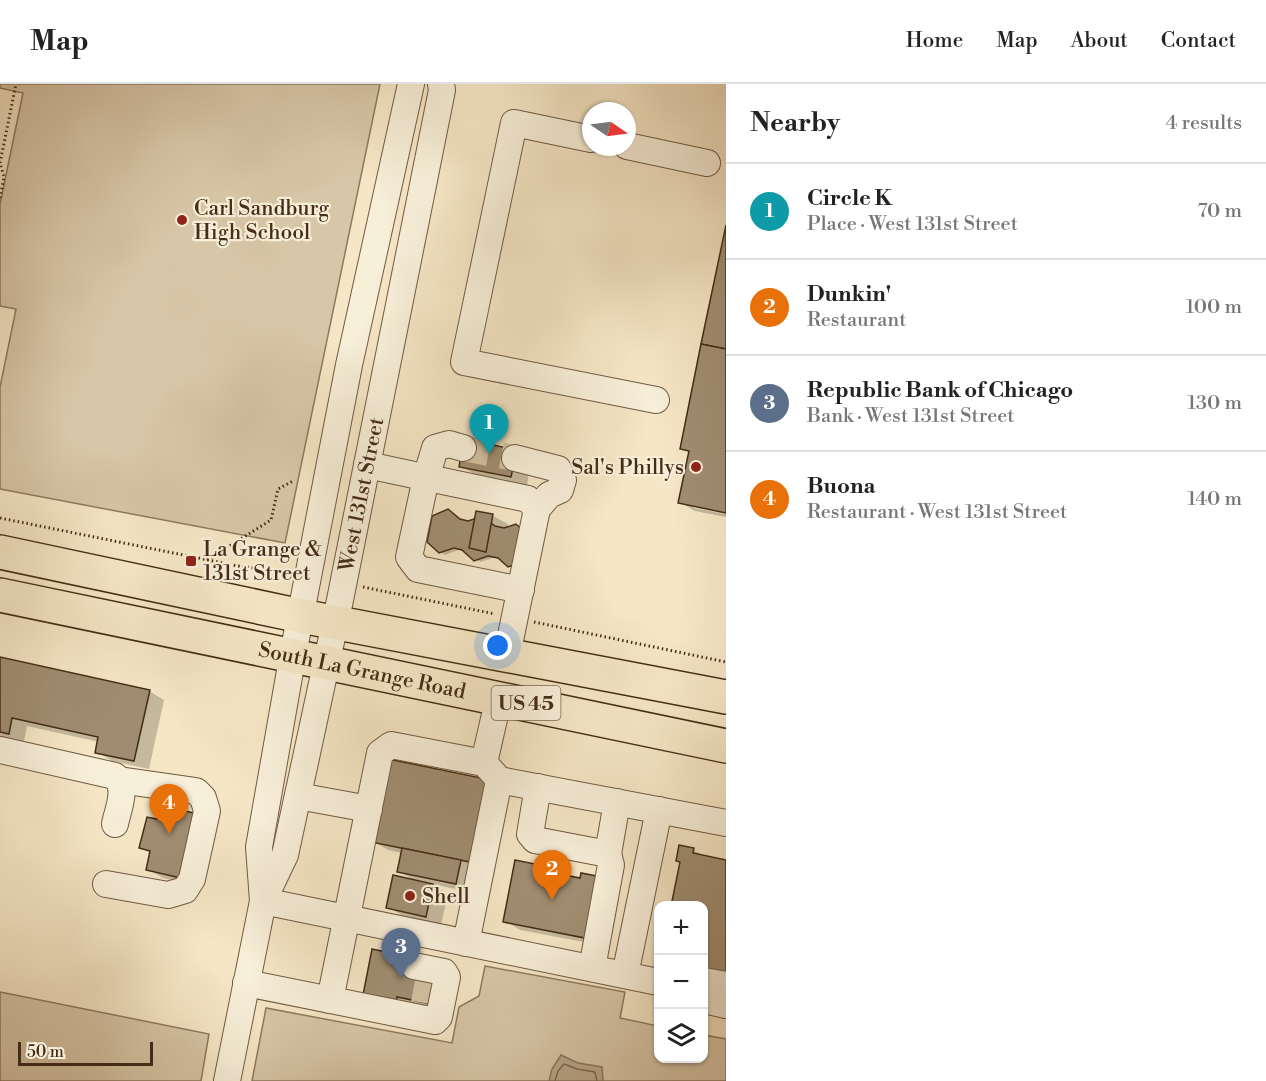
<!DOCTYPE html>
<html lang="en">
<head>
<meta charset="utf-8">
<style>
	body { margin:0; font-family:"Libre Bodoni",serif; background:#f2f2f2; color:#222 }
	.controls { position:absolute; right:18px; bottom:18px; display:grid; overflow:hidden; border-radius:12px; box-shadow:0 2px 4px #0004 }
	.controls button { width:54px; height:54px; display:grid; place-items:center; padding:0; border:0; border-bottom:2px solid #e0e0e0; background:#fff; color:#222; font:30px sans-serif }
	.compass { position:absolute; left:582px; top:18px; width:54px; height:54px; border-radius:50%; background:#fff; box-shadow:0 2px 4px #0004; rotate:103deg }
	.scale { position:absolute; left:18px; bottom:15px; width:135px; box-sizing:border-box; padding-left:6px; border:3px solid #442c16; border-top:0; font-size:16px; line-height:21px; white-space:nowrap; color:#442c16; -webkit-text-stroke:4px #f8efd9; paint-order:stroke }
	.you { position:absolute; left:498px; top:562px; width:21px; height:21px; margin:-15px; border:4px solid #fff; border-radius:50%; background:#1a73e8; box-shadow:0 0 0 9px #1a73e833 }
	.badge { display:grid; place-items:center; width:39px; height:39px; border-radius:50%; background:#8f2418; color:#fff; font-size:20px; font-weight:700 }
	.pin { position:absolute; translate:-50% -50px; filter:drop-shadow(0 2px 3px #0008) }
	.pin::after { content:''; position:absolute; top:32px; width:21px; height:18px; background:inherit; clip-path:polygon(0 0,100% 0,50% 100%) }
	.list { margin:0; padding:0; list-style:none }
	h2 { display:flex; justify-content:space-between; align-items:center; height:78px; margin:0; padding:0 24px; font-size:26px }
	h2 small { font-size:20px; font-weight:400; color:#767676 }
	.list li { display:grid; grid-template-columns:39px 1fr auto; gap:18px; align-items:center; box-sizing:border-box; height:96px; padding:0 24px; border-top:2px solid #e0e0e0 }
	.list b { display:block; font-size:22px; white-space:nowrap }
	.list p { margin:0; font-size:20px; white-space:nowrap; color:#767676 }
	.list em { font-size:20px; font-style:normal; color:#767676 }
	.icon { flex:none; width:33px; height:33px; fill:none; stroke:currentColor; stroke-width:2; stroke-linecap:round; stroke-linejoin:round }
	.map { position:relative; flex:none; width:726px; height:997px; overflow:hidden }
	header { display:flex; align-items:center; gap:36px; box-sizing:border-box; height:84px; padding:0 30px; background:#fff; border-bottom:2px solid #e0e0e0 }
	header strong { font-size:28px }
	nav { display:flex; gap:33px; margin-inline-start:auto; font-size:21px }
	main { display:flex }
	aside { flex:1; background:#fff }
	.map>svg:first-child { display:block }
</style>
</head>
<body>
<header>
<strong>Map</strong>
<nav><a>Home</a><a>Map</a><a>About</a><a>Contact</a></nav>
</header>
<main>
<div class="map">
<svg width="726" height="997" viewBox="0 0 726 997">
	<rect width="100%" height="100%" fill="#f5e6c5"/>
	<filter id="stains"><feTurbulence type="fractalNoise" baseFrequency=".00333" numOctaves="4"/><feColorMatrix values="0 0 0 0 .2 0 0 0 0 .09 0 0 0 0 .02 0 0 0 .5 -.17"/></filter>
	<radialGradient id="worn" r=".72"><stop offset=".6" stop-color="#630" stop-opacity="0"/><stop offset="1" stop-color="#630" stop-opacity=".3"/></radialGradient>
	<g fill="#d7c6a7" stroke="#8e795e" stroke-width="1.5">
		<polygon points="0,0 380,0 285,459 0,405 0,303 16,225 0,222 0,120 23,9 0,4"/>
		<polygon points="485,882 625,908 620,934 658,942 658,974 704,974 704,951 726,955 726,997 252,997 266,924 452,959 459,923 479,912"/>
		<polygon points="0,908 209,950 201,997 0,997"/>
	</g>
	<polygon fill="#b9a78a" stroke="#8a765c" stroke-width="1.5" points="561,971 578,979 602,983 603,997 549,997 552,985"/>
	<g fill="#0003">
		<polygon points="726,150 726,427 694,421 694,424 726,430 726,433 695,427 679,418 690,369 682,364"/>
		<polygon points="531,376 527,401 476,391 461,382"/>
		<polygon points="448,426 462,437 468,438 476,436 477,428 493,432 508,440 507,445 514,484 502,475 493,474 480,478 466,467 459,466 445,471 440,468"/>
		<polygon points="0,574 149,607 164,616 149,685 112,677 97,668 99,658 27,642 24,657 0,652"/>
		<polygon points="491,697 471,808 431,800 448,810 441,841 403,832 388,823 415,797 399,787 402,769 388,766 373,757"/>
		<polygon points="169,721 179,727 200,803 163,794 148,785 151,769 141,763"/>
		<polygon points="693,766 708,774 726,778 704,892 704,822 673,822"/>
		<polygon points="535,782 548,789 605,862 520,846 505,837"/>
		<polygon points="441,896 452,929 380,919"/>
	</g>
	<g fill="none" stroke-linecap="round" stroke-linejoin="round">
		<polyline stroke="#7e6a50" stroke-width="1.5" points="555,997 558,987 564,980 577,985 595,988 597,997"/>
	</g>
	<g fill="#a08d71" stroke="#442c16" stroke-width="1.5">
		<polygon points="726,141 726,265 701,260"/>
		<polygon points="701,260 726,265 726,429 678,419 689,367 680,365"/>
		<polygon points="464,355 517,366 511,393 459,383"/>
		<polygon points="448,425 460,435 468,437 483,432 495,442 504,444 516,440 528,451 522,478 508,483 498,474 488,472 474,477 462,466 454,464 439,469 427,458 432,432"/>
		<polygon points="476,427 493,430 486,468 469,464"/>
		<polygon points="0,573 150,606 134,677 95,669 98,653 12,634 9,650 0,648"/>
		<polygon points="388,675 491,696 475,779 371,758"/>
		<polygon points="161,718 169,720 168,723 194,729 185,795 146,786 150,767 139,764 147,733 157,735"/>
		<polygon points="679,761 694,764 693,769 726,776 726,906 704,887 704,822 671,822 680,778 676,777"/>
		<polygon points="402,764 461,776 456,800 397,788"/>
		<polygon points="515,776 535,780 535,785 580,794 581,789 602,793 590,855 503,838"/>
		<polygon points="393,791 433,800 426,833 386,824"/>
		<polygon points="372,865 406,872 403,887 442,895 436,921 397,913 396,918 363,911"/>
	</g>
	<g fill="none" stroke-linecap="round" stroke-linejoin="round">
		<g stroke="#d2c1a2" stroke-width="26" stroke-dasharray="26 13" stroke-linecap="butt">
			<polyline points="463,364 515,374"/>
			<polyline points="424,919 429,892"/>
		</g>
		<g stroke="#705a42" stroke-width="28">
			<g id="minor">
				<polyline points="591,55 514,39 464,278 656,316"/>
				<polyline points="627,62 707,79"/>
				<polyline points="463,364 449,360 435,364 426,394 409,473 418,485 521,506"/>
				<polyline points="515,374 558,385 563,396 560,406 549,411 537,425"/>
				<polyline points="367,381 528,415 537,425 507,571"/>
				<path d="M0,666L115,692C128,704 118,725 115,740"/>
				<polyline points="495,691 484,679 499,613"/>
				<polyline points="538,703 530,750 535,756 608,770 617,718"/>
				<polyline points="298,712 369,725"/>
				<polyline points="106,800 168,811 185,806 192,795 207,727 203,714 196,707 119,696"/>
				<polyline points="263,817 259,763 293,570 349,281 411,0"/>
				<polyline points="263,817 658,898"/>
				<polyline points="466,859 499,696 726,739"/>
				<polyline points="592,884 611,781 608,770"/>
				<polyline points="625,891 659,726"/>
				<polyline points="704,897 726,901"/>
				<polyline points="246,899 435,937 439,933 447,893 444,888 414,882"/>
				<polyline points="330,916 380,669 391,661 484,679"/>
				<polyline points="704,916 726,921"/>
				<path id="s1" d="M227,997L263,817L285,771L340,516L442,6L441,0"/>
			</g>
		</g>
		<g stroke="#442c16" stroke-width="36">
			<g id="highway">
				<polyline points="0,468 301,532 726,613"/>
				<path id="s2" d="M0,511L726,662"/>
			</g>
		</g>
		<g stroke="#442c16" stroke-width="3" stroke-dasharray="1.5 3" stroke-linecap="butt">
			<polyline points="0,114 4,93 0,79 16,0"/>
			<polyline points="0,434 238,482 286,488"/>
			<polyline points="207,476 271,436 278,405 293,397"/>
			<polyline points="363,503 495,530"/>
			<polyline points="534,538 726,578"/>
		</g>
		<use href="#minor" stroke="#f8efd9" stroke-width="26"/>
		<use href="#highway" stroke="#f5e6c5" stroke-width="33"/>
	</g>
	<g fill="#8f2418" stroke="#f8efd9" stroke-width="2">
		<circle cx="182" cy="136" r="6"/>
		<circle cx="696" cy="383" r="6"/>
		<rect x="185" y="471" width="12" height="12" rx="3"/>
		<circle cx="410" cy="812" r="6"/>
	</g>
	<g text-anchor="middle" stroke-width="4.5" stroke-linejoin="round" paint-order="stroke">
		<rect fill="#f8efd9" stroke="#7a6650" stroke-width="1.5" x="491.5" y="602" width="69" height="34" rx="4.5"/>
		<g font-size="20" font-weight="bold" fill="#442c16">
			<text x="526" y="626">US 45</text>
		</g>
		<g font-size="21" fill="#442c16" stroke="#f8efd9" text-anchor="start">
			<text x="194" y="131">Carl Sandburg<tspan x="194" dy="24">High School</tspan></text>
			<text x="684" y="390" text-anchor="end">Sal's Phillys</text>
			<text x="203" y="472">La Grange &amp;<tspan x="203" dy="24">131st Street</tspan></text>
			<text x="422" y="819">Shell</text>
		</g>
		<g font-size="21" fill="#442c16" stroke="#f8efd9">
			<text dy="7" stroke="none"><textPath href="#s1" startOffset="603">West 131st Street</textPath></text>
			<text dy="7" stroke="none"><textPath href="#s2" startOffset="370">South La Grange Road</textPath></text>
		</g>
	</g>
	<rect width="100%" height="100%" filter="url(#stains)"/>
	<rect width="100%" height="100%" fill="url(#worn)"/>
</svg>
<div class="controls">
<button>+</button>
<button>−</button>
<button><svg class="icon" aria-label="layers" viewBox="0 0 24 24"><path d="M12 4l9 5-9 5-9-5zM3 14l9 5 9-5"/></svg></button>
</div>
<svg class="compass" viewBox="-18 -18 36 36"><path d="M0-13l5 13h-10z" fill="#e53935"/><path d="M0 13l5-13h-10z" fill="#767676"/></svg>
<div class="scale">50 m</div>
<div class="you"></div>
<div class="pin badge" style="left:489px;top:370px;background:#0f9aa8">1</div>
<div class="pin badge" style="left:552px;top:816px;background:#e8710a">2</div>
<div class="pin badge" style="left:401px;top:894px;background:#5c6f8a">3</div>
<div class="pin badge" style="left:169px;top:750px;background:#e8710a">4</div>
</div>
<aside>
<h2>Nearby<small>4 results</small></h2>
<ul class="list">
<li><span class="badge" style="background:#0f9aa8">1</span><div><b>Circle K</b><p>Place · West 131st Street</p></div><em>70 m</em></li>
<li><span class="badge" style="background:#e8710a">2</span><div><b>Dunkin'</b><p>Restaurant</p></div><em>100 m</em></li>
<li><span class="badge" style="background:#5c6f8a">3</span><div><b>Republic Bank of Chicago</b><p>Bank · West 131st Street</p></div><em>130 m</em></li>
<li><span class="badge" style="background:#e8710a">4</span><div><b>Buona</b><p>Restaurant · West 131st Street</p></div><em>140 m</em></li>
</ul>
</aside>
</main>
</body>
</html>
